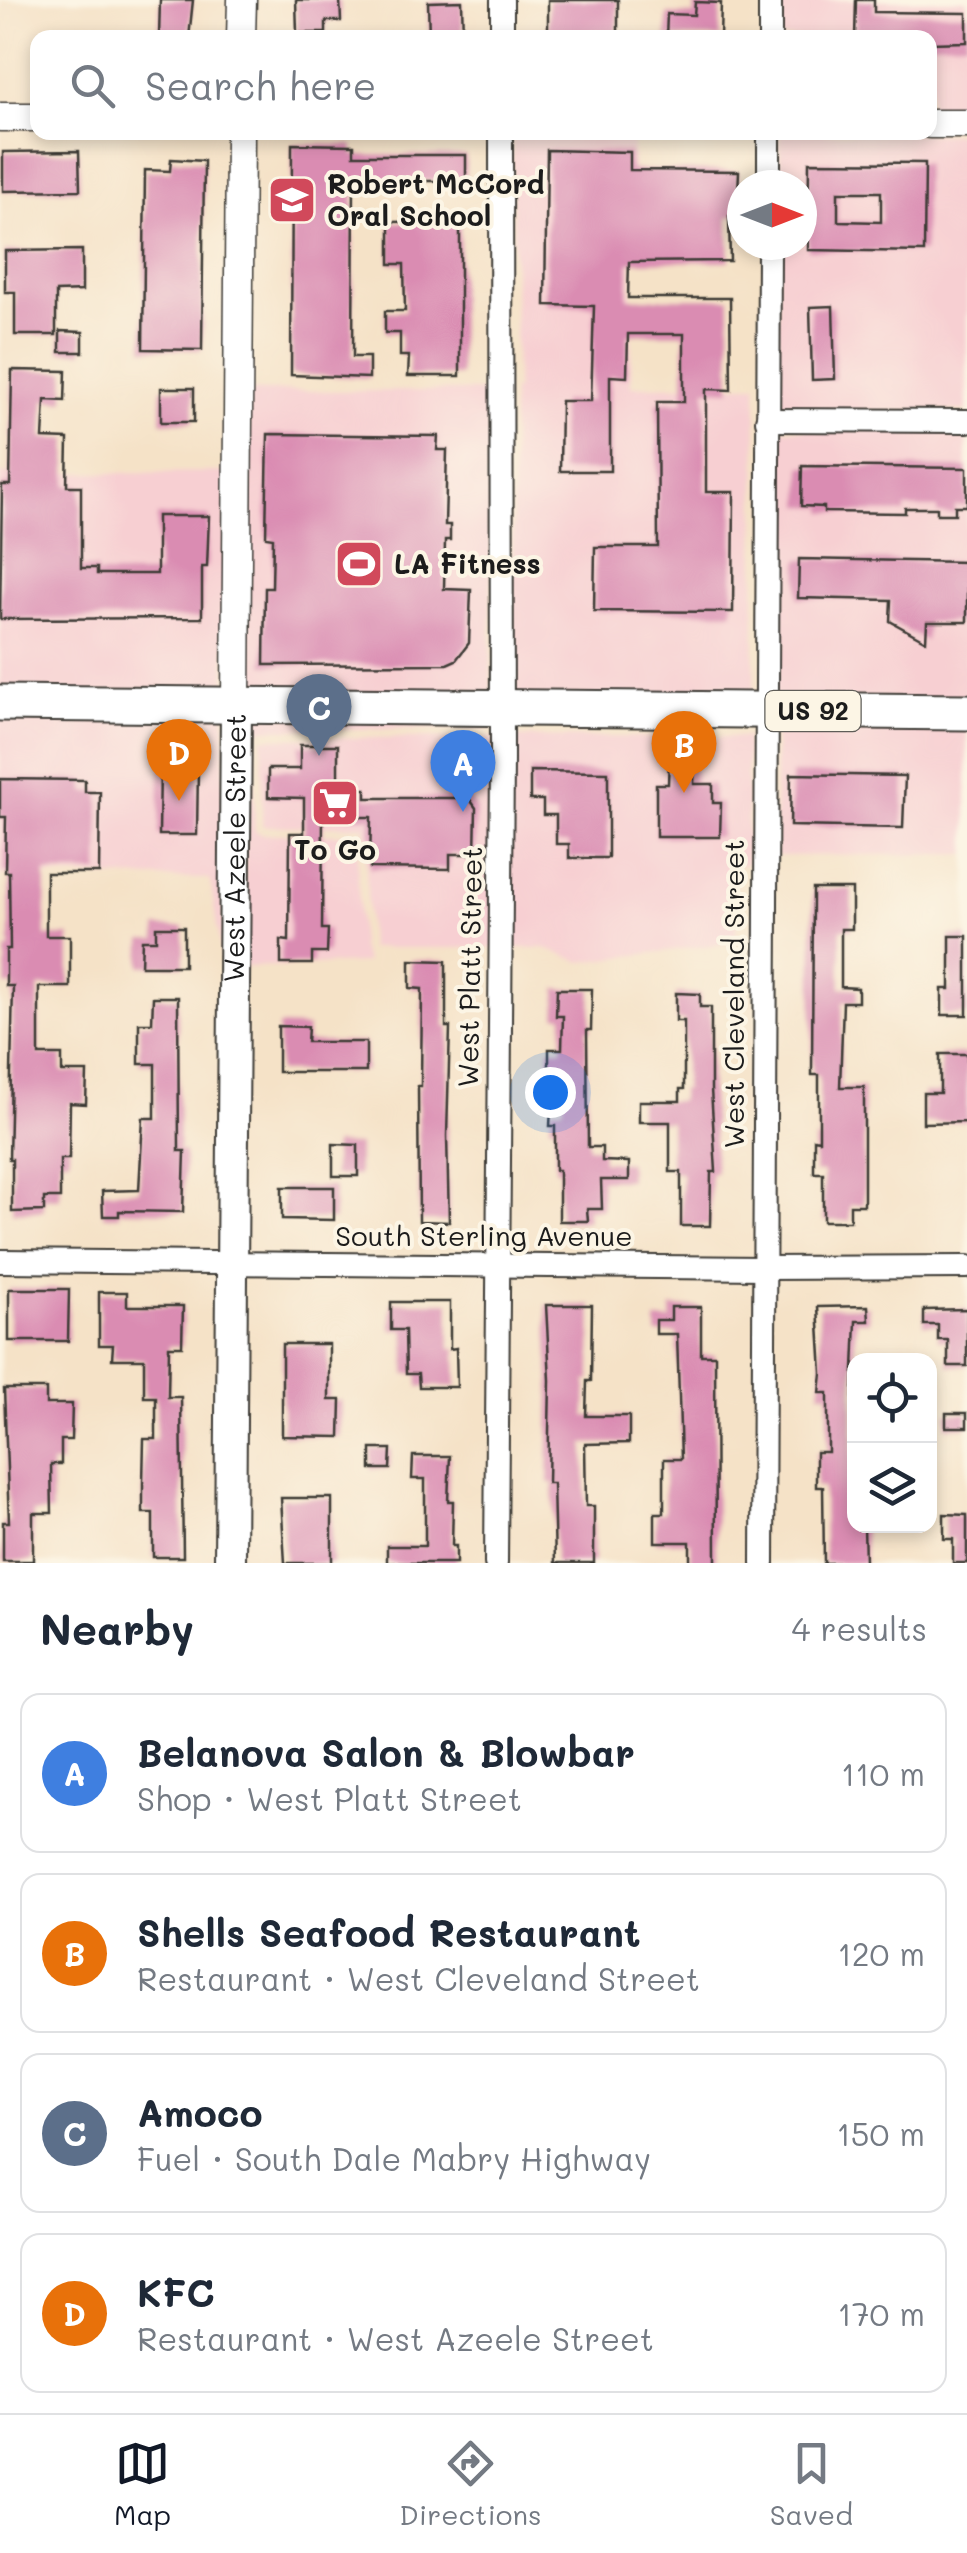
<!DOCTYPE html>
<html lang="en">
<head>
<meta charset="utf-8">
<style>
	body { margin:0; font-family:Mali,sans-serif; background:#f2f2f3; color:#1f2937 }
	.controls { position:absolute; right:30px; bottom:30px; display:grid; overflow:hidden; border-radius:20px; box-shadow:0 5px 15px #0003 }
	.controls button { width:90px; height:90px; display:grid; place-items:center; padding:0; border:0; border-bottom:2px solid #e0e1e3; background:#fff; color:#1f2937; font:50px sans-serif }
	.compass { position:absolute; left:727px; top:170px; width:90px; height:90px; border-radius:50%; background:#fff; box-shadow:0 5px 15px #0003; rotate:90deg }
	.you { position:absolute; left:550px; top:1092px; width:35px; height:35px; margin:-25px; border:8px solid #fff; border-radius:50%; background:#1a73e8; box-shadow:0 0 0 15px #1a73e833 }
	.badge { display:grid; place-items:center; width:65px; height:65px; border-radius:50%; background:#111827; color:#fff; font-size:32px; font-weight:700 }
	.pin { position:absolute; translate:-50% -82px; filter:drop-shadow(0 2px 5px #0008) }
	.pin::after { content:''; position:absolute; top:52px; width:35px; height:30px; background:inherit; clip-path:polygon(0 0,100% 0,50% 100%) }
	.list { margin:0; padding:0; list-style:none }
	h2 { display:flex; justify-content:space-between; align-items:center; height:130px; margin:0; padding:0 40px; font-size:42px }
	h2 small { font-size:32px; font-weight:400; color:#747a83 }
	.list li { display:grid; grid-template-columns:65px 1fr auto; gap:30px; align-items:center; box-sizing:border-box; height:160px; margin:0 20px 20px; padding:0 20px; border:2px solid #e0e1e3; border-radius:20px }
	.list b { display:block; font-size:38px; white-space:nowrap }
	.list p { margin:0; font-size:32px; white-space:nowrap; color:#747a83 }
	.list em { font-size:32px; font-style:normal; color:#747a83 }
	.icon { flex:none; width:55px; height:55px; fill:none; stroke:currentColor; stroke-width:2; stroke-linecap:round; stroke-linejoin:round }
	.map { position:relative; flex:none; width:967px; height:1563px; overflow:hidden }
	.search { position:absolute; background:#fff; box-shadow:0 5px 15px #0003; left:30px; right:30px; top:30px; height:110px; display:flex; align-items:center; gap:25px; box-sizing:border-box; padding:0 35px; border-radius:20px; color:#747a83; font-size:38px }
	.sheet { height:850px; background:#fff }
	nav { display:flex; justify-content:space-around; align-items:center; box-sizing:border-box; height:140px; border-top:2px solid #e0e1e3; background:#fff; font-size:28px; color:#747a83 }
	nav a { display:grid; justify-items:center; gap:5px }
	nav .on { color:#111827 }
	.map>svg:first-child { display:block }
</style>
</head>
<body>
<div class="map">
<svg width="967" height="1563" viewBox="0 0 967 1563">
	<rect width="100%" height="100%" fill="#fcf5e5"/>
	<filter id="ink" filterUnits="userSpaceOnUse"><feTurbulence type="fractalNoise" baseFrequency=".01" numOctaves="2"/><feDisplacementMap in="SourceGraphic" scale="20" xChannelSelector="R" yChannelSelector="G"/><feConvolveMatrix kernelMatrix="1 2 1 2 8 2 1 2 1" color-interpolation-filters="sRGB"/></filter>
	<filter id="wash" filterUnits="userSpaceOnUse"><feTurbulence type="fractalNoise" baseFrequency=".0048" numOctaves="4" result="noise"/><feDisplacementMap in="SourceGraphic" scale="40" xChannelSelector="R" yChannelSelector="G"/><feGaussianBlur stdDeviation="2.25" result="paint"/><feColorMatrix in="noise" values="0 0 0 0 0 0 0 0 0 0 0 0 0 0 0 0 0 1.4 0 .05"/><feComposite in="paint" operator="in"/></filter>
	<g filter="url(#wash)">
		<rect width="100%" height="100%" fill="#f5e2c7"/>
		<g fill="#f7cfd2">
			<polygon points="781,0 967,0 967,115 930,115 930,38 780,38"/>
			<polygon points="512,133 633,133 631,386 757,385 754,701 513,697 512,391 516,390"/>
			<polygon points="780,133 967,134 967,411 778,411 779,245 802,245 802,185 780,185"/>
			<polygon points="249,391 491,391 491,696 246,694"/>
			<polygon points="778,429 967,430 967,703 775,701"/>
			<polygon points="227,472 225,694 0,693 0,474"/>
			<polygon points="0,712 225,713 223,968 210,879 0,875"/>
			<polygon points="246,713 491,715 491,729 263,729 254,735 255,831 262,834 357,834 360,948 366,963 244,967"/>
			<polygon points="775,720 967,722 967,854 775,856"/>
			<polygon points="747,737 747,864 735,865 736,942 582,962 544,948 369,948 365,826 262,826 263,738"/>
		</g>
		<g id="blocks">
			<g fill="#da8cb2" fill-rule="evenodd">
				<polygon points="160,0 193,0 189,38 159,38"/>
				<polygon points="296,0 340,0 341,21 326,21 326,33 297,33"/>
				<polygon points="548,0 618,0 618,32 548,33"/>
				<polygon points="856,0 874,0 874,12 967,13 967,42 930,43 930,38 855,38"/>
				<polygon points="462,1 463,36 429,37 428,2"/>
				<polygon points="695,2 721,3 720,38 666,38 667,14 694,15"/>
				<polygon points="292,144 354,145 354,155 466,155 466,181 354,181 353,357 369,357 369,378 291,375"/>
				<polygon points="547,150 630,152 630,170 739,171 737,216 729,216 730,261 629,262 628,298 730,298 731,390 706,389 706,492 734,492 733,612 594,611 595,547 658,547 657,402 684,402 684,334 628,334 627,377 610,376 610,471 560,471 561,401 591,401 594,306 545,305"/>
				<polygon points="79,151 80,190 3,191 3,152"/>
				<polygon points="171,159 204,161 202,350 143,349 145,170 170,171"/>
				<path d="M809,162L925,163L924,252L808,250ZM838,192H881V222L838,221Z"/>
				<polygon points="460,221 460,376 408,376 409,356 400,356 400,333 385,333 385,311 405,311 404,264 390,264 390,222"/>
				<polygon points="82,250 82,291 56,292 56,335 15,335 15,292 5,292 5,251"/>
				<polygon points="833,306 835,379 812,380 810,307"/>
				<polygon points="60,331 83,332 83,352 60,352"/>
				<polygon points="12,370 66,371 65,401 45,400 43,438 68,439 67,486 81,486 81,568 97,568 97,574 157,574 157,516 209,516 207,567 202,567 202,618 0,619 2,485 10,485"/>
				<rect x="161" y="388" width="33" height="34"/>
				<polygon points="268,434 438,436 437,450 447,450 445,525 450,525 450,540 445,540 444,589 471,590 469,643 456,660 447,664 264,665 265,588 272,588 273,538 266,537"/>
				<polygon points="802,466 967,468 967,506 955,506 955,514 937,514 937,508 905,508 905,513 824,512 824,507 801,506"/>
				<polygon points="799,559 967,562 967,622 927,622 926,641 890,621 891,600 798,598"/>
				<polygon points="300,745 338,745 338,789 366,789 366,798 469,798 476,808 475,854 450,854 450,869 370,868 371,817 323,817 322,929 328,929 327,953 312,953 312,964 281,964 281,940 289,941 290,833 304,833 304,798 268,797 268,769 300,769"/>
				<polygon points="669,757 695,757 694,784 713,784 713,803 721,803 720,837 656,837 656,784 668,784"/>
				<polygon points="160,766 198,767 197,835 159,835"/>
				<polygon points="530,771 608,772 608,858 569,858 569,844 556,844 556,815 543,815 543,800 530,800"/>
				<polygon points="791,774 905,776 903,828 790,826"/>
				<polygon points="0,779 85,780 85,792 100,792 99,873 46,873 46,936 70,936 70,987 39,987 39,1055 62,1055 62,1072 87,1072 86,1104 70,1103 69,1159 60,1159 60,1198 44,1198 44,1211 12,1212 12,1159 9,1159 13,986 6,986 6,949 10,949 9,872 5,872 6,817 0,817"/>
				<polygon points="813,889 852,889 852,929 841,929 841,987 858,988 858,1002 843,1002 840,1087 864,1087 864,1205 850,1205 850,1221 823,1221 823,1173 814,1173 814,1139 819,1140 819,1075 812,1075"/>
				<polygon points="156,927 184,927 184,966 141,966 142,940 156,940"/>
				<polygon points="950,936 967,936 967,1015 942,1015 942,989 950,989"/>
				<polygon points="410,960 446,961 446,1027 450,1027 447,1136 449,1222 419,1221 418,1086 421,1086 422,989 410,988"/>
				<polygon points="557,989 592,989 591,1030 587,1030 588,1147 602,1147 602,1161 629,1162 629,1180 601,1180 602,1209 587,1209 588,1221 559,1221 559,1170 555,1170 555,1126 550,1126 551,1108 563,1108 564,1075 549,1075 549,1049 562,1049 563,1016 556,1016"/>
				<polygon points="676,993 700,994 700,1007 711,1007 711,1089 716,1172 711,1172 710,1226 681,1226 681,1172 670,1172 670,1122 639,1122 639,1101 680,1101 680,1089 684,1089 684,1021 676,1021"/>
				<polygon points="153,997 178,997 179,1151 185,1151 183,1212 119,1211 119,1216 103,1216 102,1191 139,1190 143,1118 155,1118 155,1064 139,1064 139,1023 152,1023"/>
				<polygon points="278,1026 308,1027 307,1042 366,1042 366,1072 278,1072"/>
				<polygon points="940,1054 967,1054 967,1122 923,1123 923,1093 940,1093"/>
				<polygon points="333,1144 358,1145 358,1176 333,1176"/>
				<polygon points="282,1187 334,1187 334,1220 282,1219"/>
				<polygon points="9,1289 69,1289 68,1341 9,1341"/>
				<polygon points="99,1292 127,1292 127,1306 183,1306 182,1346 169,1346 168,1397 181,1397 183,1557 153,1557 153,1513 143,1513 143,1483 144,1439 156,1439 156,1397 144,1397 144,1359 112,1359 113,1345 99,1345"/>
				<polygon points="391,1302 450,1302 450,1349 456,1348 457,1387 419,1387 418,1374 406,1374 405,1330 391,1330"/>
				<polygon points="546,1305 592,1305 591,1381 587,1381 586,1416 629,1416 629,1443 585,1444 586,1506 594,1506 594,1563 555,1563 553,1483 548,1483 550,1380"/>
				<polygon points="868,1306 869,1321 856,1321 853,1393 854,1526 864,1526 865,1563 824,1563 823,1487 816,1487 816,1452 828,1452 828,1393 820,1393 822,1373 818,1307"/>
				<polygon points="671,1307 701,1307 701,1355 715,1355 716,1563 690,1563 690,1542 655,1542 655,1513 664,1513 664,1459 681,1459 677,1334 656,1334 656,1320 671,1320"/>
				<polygon points="967,1309 967,1366 948,1366 948,1340 938,1340 938,1325 924,1325 924,1310"/>
				<polygon points="282,1344 329,1344 329,1400 341,1400 340,1437 282,1436"/>
				<polygon points="4,1389 46,1389 46,1404 72,1404 71,1440 61,1440 61,1464 51,1464 52,1513 33,1513 33,1561 3,1561 3,1522 9,1522"/>
				<rect x="946" y="1413" width="21" height="14"/>
				<polygon points="371,1449 391,1449 390,1469 371,1469"/>
				<polygon points="413,1456 450,1456 448,1501 453,1501 452,1546 456,1546 456,1563 387,1563 387,1546 425,1546 425,1479 412,1479"/>
				<polygon points="281,1498 332,1498 332,1563 285,1563"/>
				<polygon points="944,1514 967,1515 967,1563 953,1563 953,1539 944,1539"/>
			</g>
		</g>
	</g>
	<g filter="url(#ink)">
		<use href="#blocks" fill-opacity="0" stroke="#3d3a36" stroke-width="2.5"/>
		<g fill="none" stroke-linecap="round" stroke-linejoin="round">
			<g stroke="#3d3a36" stroke-width="26">
				<g id="minor">
					<polyline points="502,38 502,0"/>
					<polyline points="770,38 770,0"/>
					<polyline points="769,185 769,132"/>
					<polyline points="767,420 967,421"/>
					<polyline points="0,1261 764,1268 967,1267"/>
					<polyline points="496,1563 502,758 501,132"/>
					<polyline points="763,1563 769,245"/>
				</g>
			</g>
			<g stroke="#3d3a36" stroke-width="31">
				<g id="tertiary">
					<polyline points="241,38 242,0"/>
					<polyline points="0,117 38,117"/>
					<polyline points="930,124 967,124"/>
					<polyline points="236,704 240,132"/>
				</g>
			</g>
			<g stroke="#3d3a36" stroke-width="34">
				<g id="secondary">
					<path id="s1" d="M230,1563L236,704"/>
				</g>
			</g>
			<g stroke="#3d3a36" stroke-width="39">
				<polyline id="primary" points="0,703 967,712"/>
			</g>
			<use href="#minor" stroke="#fff" stroke-width="22"/>
			<use href="#tertiary" stroke="#fff" stroke-width="28"/>
			<use href="#secondary" stroke="#fff" stroke-width="30"/>
			<use href="#primary" stroke="#fff" stroke-width="35"/>
		</g>
	</g>
	<defs>
		<g id="school-square" transform="scale(2.5)"><rect x="-9" y="-9" width="18" height="18" rx="4" fill="#d1495b" stroke="#fcf5e5"/><path d="M0-5L7-2L0 1L-7-2ZM-4 1L0 2.5L4 1V4Q0 6-4 4Z" fill="#fff"/></g>
		<g id="stadium-square" transform="scale(2.5)"><rect x="-9" y="-9" width="18" height="18" rx="4" fill="#d1495b" stroke="#fcf5e5"/><path d="M0-5a6.5 5 0 1 0 0 10a6.5 5 0 1 0 0-10ZM-3.5-1.8h7v3.6h-7Z" fill="#fff"/></g>
		<g id="supermarket-square" transform="scale(2.5)"><rect x="-9" y="-9" width="18" height="18" rx="4" fill="#d1495b" stroke="#fcf5e5"/><path d="M-6-5.5h2.5l.6 2H6L4.5 2H-2.5L-4.4-4H-6ZM-1.5 3.2a1.3 1.3 0 1 0 .1 0ZM3 3.2a1.3 1.3 0 1 0 .1 0Z" fill="#fff"/></g>
	</defs>
	<g fill-rule="evenodd">
		<use href="#school-square" x="292" y="200"/>
		<use href="#stadium-square" x="359" y="564"/>
		<use href="#supermarket-square" x="335" y="803"/>
	</g>
	<g text-anchor="middle" stroke-width="8" stroke-linejoin="round" paint-order="stroke">
		<rect fill="#fcf5e5" stroke="#5f5d58" stroke-width="2.5" x="765.5" y="691" width="95" height="40" rx="8"/>
		<g font-size="25" font-weight="bold" fill="#1c1c1c">
			<text x="813" y="720">US 92</text>
		</g>
		<g font-size="28" font-weight="bold" fill="#1c1c1c" stroke="#fcf5e5" text-anchor="start">
			<text x="327" y="194">Robert McCord<tspan x="327" dy="32">Oral School</tspan></text>
			<text x="394" y="574">LA Fitness</text>
			<text x="335" y="860" text-anchor="middle">To Go</text>
		</g>
		<g font-size="28" fill="#1c1c1c" stroke="#fcf5e5">
			<text dy="10" stroke="none"><textPath href="#s1" startOffset="715">West Azeele Street</textPath></text>
			<text transform="translate(470 967) rotate(-89)" y="10">West Platt Street</text>
			<text transform="translate(734 994) rotate(-90)" y="10">West Cleveland Street</text>
			<text x="484" y="1246">South Sterling Avenue</text>
		</g>
	</g>
</svg>
<div class="controls">
<button><svg class="icon" aria-label="locate" viewBox="0 0 24 24"><circle cx="12" cy="12" r="6"/><path d="M12 2v4M12 18v4M2 12h4M18 12h4"/></svg></button>
<button><svg class="icon" aria-label="layers" viewBox="0 0 24 24"><path d="M12 4l9 5-9 5-9-5zM3 14l9 5 9-5"/></svg></button>
</div>
<svg class="compass" viewBox="-18 -18 36 36"><path d="M0-13l5 13h-10z" fill="#e53935"/><path d="M0 13l5-13h-10z" fill="#747a83"/></svg>
<div class="you"></div>
<div class="pin badge" style="left:463px;top:812px;background:#3f7fe0">A</div>
<div class="pin badge" style="left:684px;top:793px;background:#e8710a">B</div>
<div class="pin badge" style="left:319px;top:756px;background:#5c6f8a">C</div>
<div class="pin badge" style="left:179px;top:801px;background:#e8710a">D</div>
<div class="search"><svg class="icon" aria-label="search" viewBox="0 0 24 24"><circle cx="10" cy="10" r="6"/><path d="M15 15l6 6"/></svg>Search here</div>
</div>
<section class="sheet">
<h2>Nearby<small>4 results</small></h2>
<ul class="list">
<li><span class="badge" style="background:#3f7fe0">A</span><div><b>Belanova Salon &amp; Blowbar</b><p>Shop · West Platt Street</p></div><em>110 m</em></li>
<li><span class="badge" style="background:#e8710a">B</span><div><b>Shells Seafood Restaurant</b><p>Restaurant · West Cleveland Street</p></div><em>120 m</em></li>
<li><span class="badge" style="background:#5c6f8a">C</span><div><b>Amoco</b><p>Fuel · South Dale Mabry Highway</p></div><em>150 m</em></li>
<li><span class="badge" style="background:#e8710a">D</span><div><b>KFC</b><p>Restaurant · West Azeele Street</p></div><em>170 m</em></li>
</ul>
</section>
<nav>
<a class="on"><svg class="icon" aria-label="map" viewBox="0 0 24 24"><path d="M3 6l6-2 6 2 6-2v14l-6 2-6-2-6 2zM9 4v14M15 6v14"/></svg>Map</a>
<a><svg class="icon" aria-label="directions" viewBox="0 0 24 24"><path d="M12 3l9 9-9 9-9-9zM9 14v-3h6M13 9l2 2-2 2"/></svg>Directions</a>
<a><svg class="icon" aria-label="saved" viewBox="0 0 24 24"><path d="M7 4h10v16l-5-4-5 4z"/></svg>Saved</a>
</nav>
</body>
</html>
